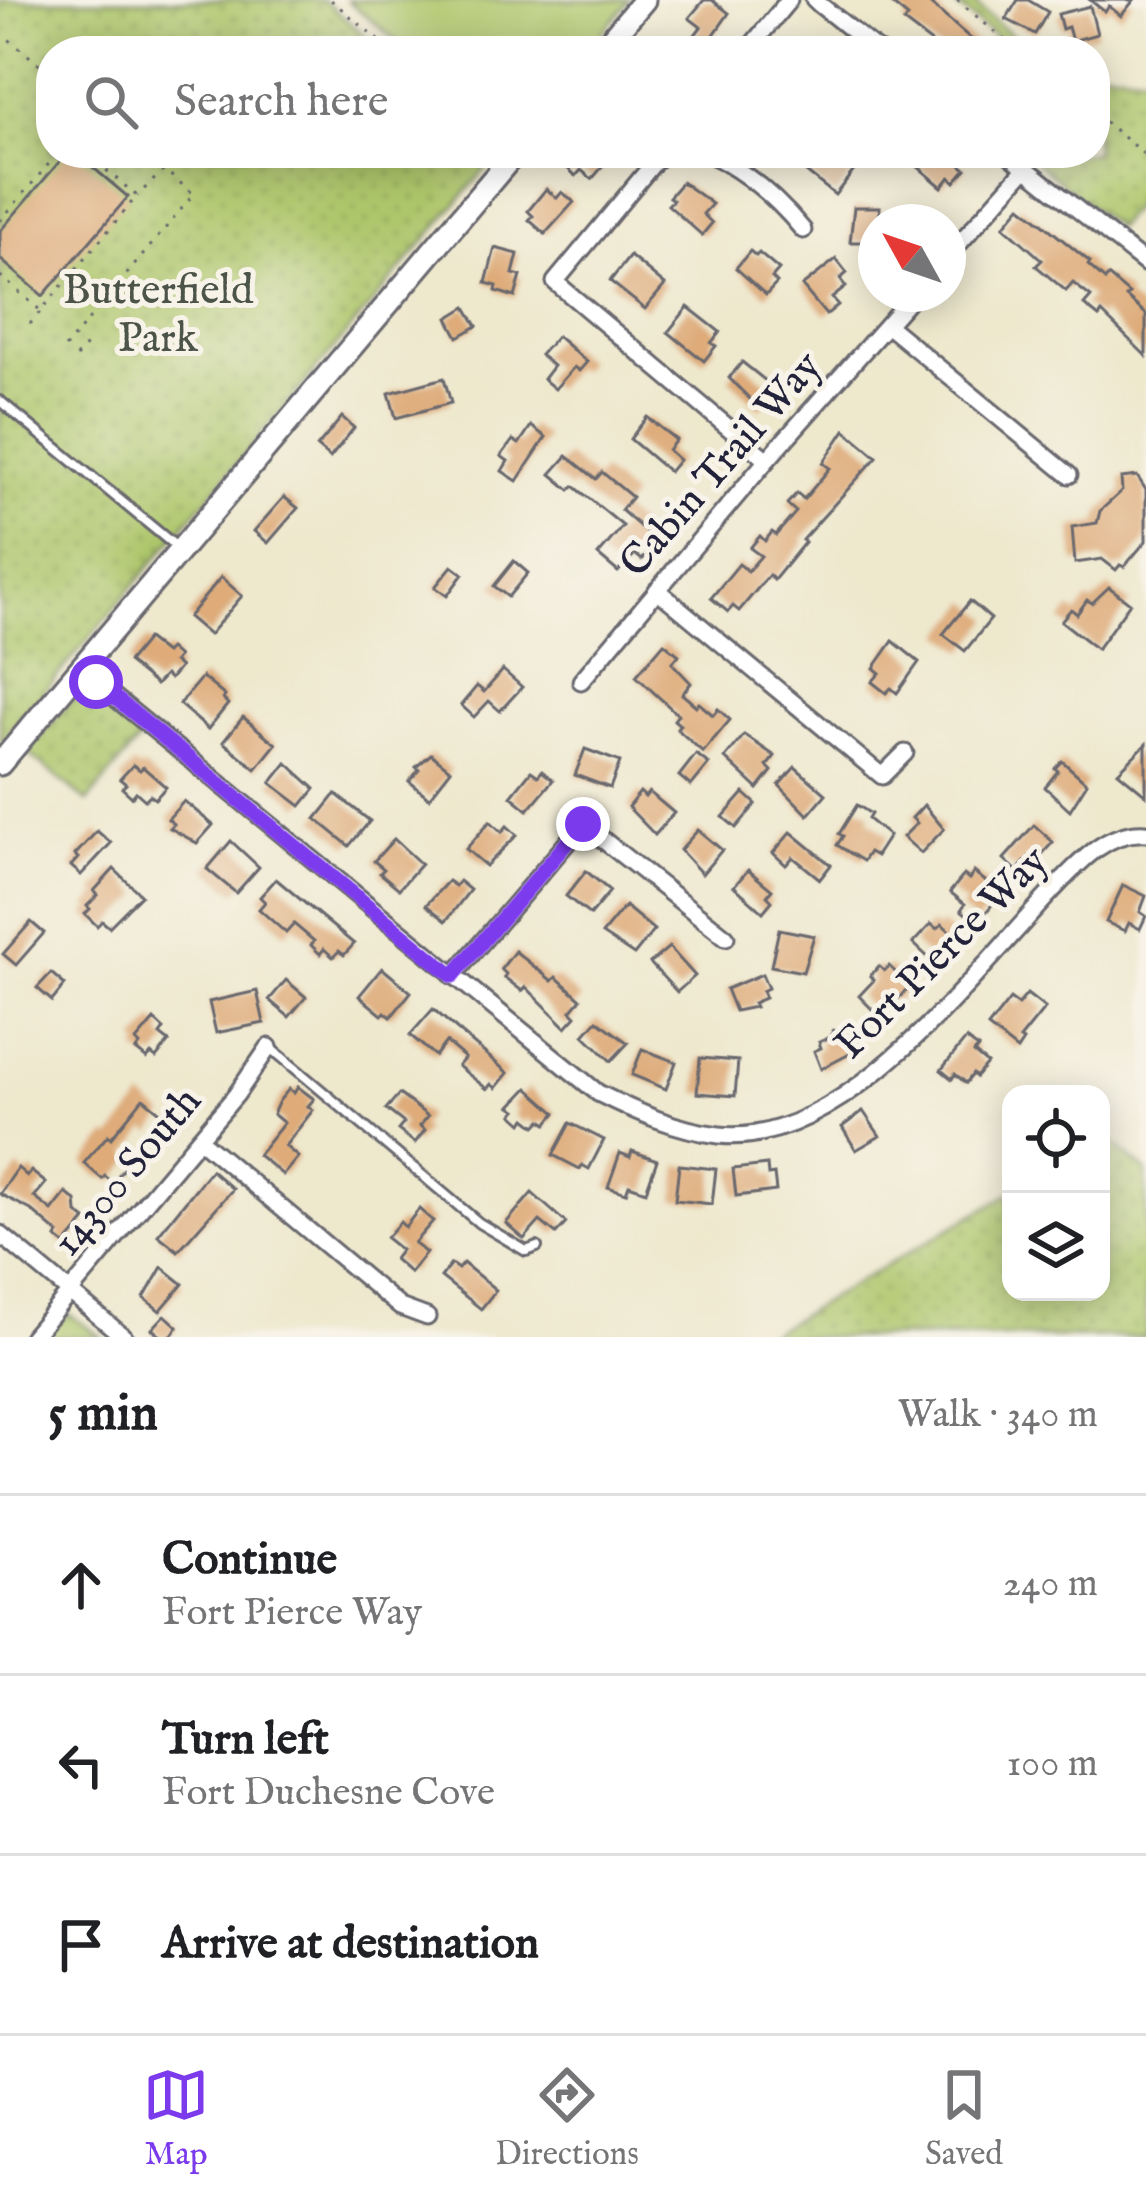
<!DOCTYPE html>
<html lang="en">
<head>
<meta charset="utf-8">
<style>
	body { margin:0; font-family:"IM FELL English",serif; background:#f2f2f2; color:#202124 }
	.controls { position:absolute; right:36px; bottom:36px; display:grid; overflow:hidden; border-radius:24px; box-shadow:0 6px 30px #0003 }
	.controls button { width:108px; height:108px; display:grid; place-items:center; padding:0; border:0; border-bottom:3px solid #e0e0e0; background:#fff; color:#202124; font:60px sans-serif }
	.compass { position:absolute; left:858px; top:204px; width:108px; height:108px; border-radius:50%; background:#fff; box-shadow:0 6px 30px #0003; rotate:310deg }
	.stop { position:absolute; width:36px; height:36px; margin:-27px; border:9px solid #7c3aed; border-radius:50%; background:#fff }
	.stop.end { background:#7c3aed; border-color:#fff; box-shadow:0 3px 12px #0008 }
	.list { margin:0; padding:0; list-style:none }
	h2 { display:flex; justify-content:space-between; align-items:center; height:156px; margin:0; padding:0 48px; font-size:51px }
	h2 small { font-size:39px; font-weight:400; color:#757577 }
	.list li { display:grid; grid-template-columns:78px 1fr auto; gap:36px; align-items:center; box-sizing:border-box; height:180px; padding:0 48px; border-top:3px solid #e0e0e0 }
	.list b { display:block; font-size:45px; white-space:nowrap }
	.list p { margin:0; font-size:39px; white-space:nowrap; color:#757577 }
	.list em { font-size:39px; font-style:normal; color:#757577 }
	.icon { flex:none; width:66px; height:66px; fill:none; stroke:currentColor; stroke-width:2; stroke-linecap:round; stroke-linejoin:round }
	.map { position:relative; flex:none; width:1146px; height:1337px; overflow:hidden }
	.search { position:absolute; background:#fff; box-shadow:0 6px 30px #0003; left:36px; right:36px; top:36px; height:132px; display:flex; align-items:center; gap:30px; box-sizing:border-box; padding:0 42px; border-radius:48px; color:#757577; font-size:45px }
	.sheet { height:696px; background:#fff }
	nav { display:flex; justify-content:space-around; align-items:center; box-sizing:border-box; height:168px; border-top:3px solid #e0e0e0; background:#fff; font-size:33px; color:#757577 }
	nav a { display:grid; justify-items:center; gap:6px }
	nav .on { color:#7c3aed }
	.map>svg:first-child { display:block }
</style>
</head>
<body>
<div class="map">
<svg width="1146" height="1337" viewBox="0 0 1146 1337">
	<defs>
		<pattern id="park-dots" width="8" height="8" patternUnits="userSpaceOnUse" patternTransform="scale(3)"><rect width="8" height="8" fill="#adc66b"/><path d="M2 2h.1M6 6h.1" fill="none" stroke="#95aa5e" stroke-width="1.8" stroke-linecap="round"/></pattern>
	</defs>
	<rect width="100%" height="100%" fill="#f7f3e8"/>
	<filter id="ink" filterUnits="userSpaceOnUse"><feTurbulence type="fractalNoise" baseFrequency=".00833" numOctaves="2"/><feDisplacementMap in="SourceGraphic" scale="24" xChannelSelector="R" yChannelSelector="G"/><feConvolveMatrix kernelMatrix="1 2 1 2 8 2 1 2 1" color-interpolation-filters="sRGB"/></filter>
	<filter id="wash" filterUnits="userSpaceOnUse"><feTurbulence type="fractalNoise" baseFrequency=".004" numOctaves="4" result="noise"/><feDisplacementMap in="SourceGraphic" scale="48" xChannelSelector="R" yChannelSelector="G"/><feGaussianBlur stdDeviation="2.7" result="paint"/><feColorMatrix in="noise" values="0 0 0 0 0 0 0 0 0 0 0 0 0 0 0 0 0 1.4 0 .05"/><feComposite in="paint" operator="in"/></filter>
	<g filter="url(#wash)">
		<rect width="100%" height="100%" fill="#eee8cd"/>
		<g fill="#adc66b" stroke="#687453" stroke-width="3">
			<polygon points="347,0 630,0 587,51 408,51"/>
			<polygon points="70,1315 102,1337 44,1337 59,1319"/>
		</g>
		<g fill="url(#park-dots)" stroke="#687453" stroke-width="3">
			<polygon points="0,0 323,0 383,51 51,51 51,153 499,153 0,744"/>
			<polygon points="950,0 970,0 1031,51 1012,51"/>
			<polygon points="1095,69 1146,75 1146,192 1116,228 1029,156 1095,153"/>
			<polygon points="82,693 98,696 144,734 87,802 27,752 73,698"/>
			<polygon points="1103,1135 1146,1171 1146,1337 763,1337 1011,1193 1011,1292 1101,1292"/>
		</g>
		<g id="blocks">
			<g fill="#deab79">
				<polygon points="704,0 712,0 729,13 706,46 694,36 701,27 689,18"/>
				<polygon points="887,0 926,0 985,51 942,51 904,22 908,17"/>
				<polygon points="1018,0 1028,0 1048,12 1035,34 1006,19"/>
				<polygon points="1090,0 1134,0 1121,16 1109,6 1105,12"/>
				<polygon points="1090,6 1097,34 1072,41 1068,27 1062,29 1058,14"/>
				<polygon points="67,153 76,153 128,197 43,296 0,259 0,231"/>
				<polygon points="574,153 604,153 610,158 592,179 581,170 576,176 564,165"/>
				<polygon points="812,153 837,153 856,168 835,195 801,168"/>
				<polygon points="926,153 946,153 966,169 955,182 950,177 942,187 916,165"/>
				<polygon points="682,182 712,204 703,214 712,223 702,235 668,205 673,200 669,197"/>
				<polygon points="546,189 557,198 562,192 574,202 545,234 529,220 533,216 528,211"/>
				<polygon points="1021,206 1090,262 1088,265 1105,280 1108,276 1129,294 1126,297 1146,314 1146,356 1102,313 1099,317 1084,305 1091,297 1073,283 1066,291 1036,266 1042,260 1004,226"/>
				<polygon points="854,207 880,207 876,251 864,251 865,242 850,242"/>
				<polygon points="495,248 518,254 513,274 521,276 515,297 496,291 497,286 486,283"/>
				<polygon points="750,251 756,256 759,253 779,270 772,278 777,283 766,295 736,268"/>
				<polygon points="630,256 665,285 645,309 610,281"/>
				<polygon points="836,259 847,273 840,279 846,287 832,298 838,305 826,315 802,286"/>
				<polygon points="466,307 477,326 458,337 448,318"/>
				<polygon points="688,307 720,332 711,343 716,346 704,361 668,332"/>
				<polygon points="557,336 587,362 579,371 574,367 555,389 543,379 553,366 540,355"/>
				<polygon points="742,362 771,385 764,394 769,398 760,409 729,378"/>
				<polygon points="444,378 451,403 396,418 389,393"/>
				<polygon points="342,417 354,428 330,458 317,447"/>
				<polygon points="647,417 676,440 668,450 679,460 669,472 630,439"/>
				<polygon points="531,426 546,437 517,481 502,471 508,461 501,456 513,440 519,444"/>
				<polygon points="845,430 877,457 802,540 805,542 774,580 769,575 739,611 733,606 728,612 711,598 739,564 748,571 761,556 750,548 760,536 765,541 772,532 776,535 796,512 787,504 797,493 804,499 830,468 823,463"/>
				<polygon points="567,456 596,479 602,472 632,497 621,510 658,542 642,560 635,554 618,572 598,555 623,526 574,486 570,490 551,474"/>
				<polygon points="1137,476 1146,490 1146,541 1124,567 1120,565 1116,570 1102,559 1075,563 1072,527 1097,523 1100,511 1122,491 1121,478"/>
				<polygon points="284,497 298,508 268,543 254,531"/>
				<polygon points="514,561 528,573 508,597 494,586"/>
				<polygon points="452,566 463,574 447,596 435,587"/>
				<polygon points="221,577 242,596 209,635 188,617"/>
				<polygon points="1109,587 1130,603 1097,649 1061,621 1071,609 1077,614 1087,600 1092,603"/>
				<polygon points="970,601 991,619 965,651 943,634"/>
				<polygon points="147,639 165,653 169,649 178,657 174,662 180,667 170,679 165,675 156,685 128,662"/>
				<polygon points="893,641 919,662 897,693 891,688 886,693 872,682 880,673 874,668"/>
				<polygon points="664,643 679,655 672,663 691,683 682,694 696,706 699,703 713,715 718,709 730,720 703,752 677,729 680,725 674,720 678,715 636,676"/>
				<polygon points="503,670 522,687 500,711 489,701 474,717 461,705 477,686 484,692"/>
				<polygon points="202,677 225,696 223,699 228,704 208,729 179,704"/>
				<polygon points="243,717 276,744 256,769 223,742"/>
				<polygon points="744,735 775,756 767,766 772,771 758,789 725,758"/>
				<polygon points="1146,744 1146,795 1118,772"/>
				<polygon points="585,749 620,762 610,788 575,775"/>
				<polygon points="431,754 451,770 429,798 409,781 419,770 416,767"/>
				<polygon points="696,754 709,764 691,786 679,776"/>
				<polygon points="1062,761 1087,783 1070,810 1045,787 1058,771 1055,768"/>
				<polygon points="287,763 315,789 301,806 271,783"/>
				<polygon points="133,765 140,770 143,767 166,787 155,799 150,795 145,800 136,792 132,797 122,788 126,784 120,779"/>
				<polygon points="795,767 826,794 808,815 779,785"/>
				<polygon points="531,771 538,776 542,771 553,780 528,810 511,796"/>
				<polygon points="640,792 645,797 649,792 674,813 655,835 628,807"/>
				<polygon points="744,793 756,804 736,828 723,817"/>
				<polygon points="336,794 370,821 349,846 316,819"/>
				<polygon points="184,801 213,825 197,843 170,828 174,824 168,819"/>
				<polygon points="857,805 871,814 868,819 889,836 876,856 869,852 863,861 837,845 843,836 839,834"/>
				<polygon points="924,805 944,829 921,853 903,837 917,823 912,818"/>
				<polygon points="490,821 502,832 507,826 517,835 486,866 466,849"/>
				<polygon points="1034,825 1053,842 1035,862 1029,857 1017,871 1004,859"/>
				<polygon points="698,830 722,850 702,874 680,850"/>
				<polygon points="97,831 111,843 81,875 71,866 78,858 75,855"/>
				<polygon points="791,832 831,865 820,879 793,857 786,865 773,853"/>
				<polygon points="394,839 421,864 399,889 380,873 384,869 374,861"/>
				<polygon points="231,841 259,867 236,893 207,869"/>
				<polygon points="114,869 141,895 109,927 102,921 97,926 85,914 90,909 87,906 98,895 94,891"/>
				<polygon points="748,870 772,890 767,896 772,901 763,912 734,886"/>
				<polygon points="586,871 610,891 590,915 566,896"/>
				<polygon points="974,872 1001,894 977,923 961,910 965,904 950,892 964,875 969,879"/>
				<polygon points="276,879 354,944 344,955 339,951 333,957 324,949 320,954 311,945 314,941 294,924 286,933 259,909 265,902 260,897"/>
				<polygon points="448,881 455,886 459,881 470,890 446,921 426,905"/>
				<polygon points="1123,885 1146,896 1140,912 1146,916 1140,929 1129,923 1125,931 1106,922"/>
				<polygon points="625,906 654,930 634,955 602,934"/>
				<polygon points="31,922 44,933 16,965 3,954"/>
				<polygon points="931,924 937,929 942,924 956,937 933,962 913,943"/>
				<polygon points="779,929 814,936 803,972 771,966"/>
				<polygon points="669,947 695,976 677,992 650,963"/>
				<polygon points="515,951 552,981 556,977 581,999 571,1011 576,1016 566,1027 526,987 522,991 504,977 506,974 501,969"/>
				<polygon points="879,966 884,971 889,966 910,986 896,1001 890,996 875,1012 859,996 874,980 870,976"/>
				<polygon points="382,968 411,992 391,1017 385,1012 382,1015 359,996"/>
				<polygon points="51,973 65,985 52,1001 37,988"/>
				<polygon points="762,974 768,988 762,991 765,998 753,1003 755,1007 735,1011 726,989"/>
				<polygon points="286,980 306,997 289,1017 269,1000"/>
				<polygon points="257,991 264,1023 216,1033 209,1002"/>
				<polygon points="1027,994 1045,1008 1020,1039 1023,1041 1017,1050 988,1027 1010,999 1018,1005"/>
				<polygon points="433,1009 508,1073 496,1088 491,1084 487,1089 458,1066 465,1058 446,1042 435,1056 410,1035"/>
				<polygon points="154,1020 164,1029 160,1035 169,1042 156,1058 151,1054 147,1059 136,1050 140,1045 136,1041"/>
				<polygon points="597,1020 628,1043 611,1061 584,1035"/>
				<polygon points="851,1028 859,1049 821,1069 814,1051 821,1048 819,1042 831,1037 833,1030 840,1032"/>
				<polygon points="966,1039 978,1048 974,1053 987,1064 976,1077 973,1074 966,1083 955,1074 952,1079 941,1070"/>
				<polygon points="642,1049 676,1062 666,1089 632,1075"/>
				<polygon points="700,1058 738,1061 735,1096 697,1093"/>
				<polygon points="298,1087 314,1099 308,1106 313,1110 285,1146 298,1157 283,1175 258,1155 284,1123 273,1114 279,1101 289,1089 294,1093"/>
				<polygon points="528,1088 556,1113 547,1124 542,1120 536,1126 526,1118 523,1123 513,1114 517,1110 511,1106"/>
				<polygon points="399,1094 428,1116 420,1126 425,1130 415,1143 398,1130 404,1123 386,1109"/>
				<polygon points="143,1098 165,1116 152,1133 147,1129 128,1153 134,1158 112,1182 105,1176 102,1179 84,1163 108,1135 111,1138"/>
				<polygon points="863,1111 880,1136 856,1150 842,1127"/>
				<polygon points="570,1123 604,1140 589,1169 582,1165 580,1169 553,1155"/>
				<polygon points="632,1151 657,1160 646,1191 629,1185 626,1193 608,1187 620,1153 630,1157"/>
				<polygon points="679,1165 716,1169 712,1204 675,1200"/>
				<polygon points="767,1165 768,1175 774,1174 776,1191 736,1196 733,1169"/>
				<polygon points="18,1168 27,1176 31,1171 46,1183 34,1197 52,1211 66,1193 76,1201 77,1213 86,1220 65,1245 56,1238 59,1234 31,1210 0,1194"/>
				<polygon points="211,1170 233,1189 178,1251 158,1235"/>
				<polygon points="532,1193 566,1223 556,1234 540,1221 524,1239 506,1223"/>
				<polygon points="419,1209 433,1221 414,1243 426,1253 410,1273 394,1259 401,1250 386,1238 400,1222 405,1227"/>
				<polygon points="463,1263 496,1290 481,1309 441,1277 451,1264 458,1269"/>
				<polygon points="162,1267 183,1284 160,1311 144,1298"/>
				<polygon points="165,1315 178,1327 170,1337 162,1337 152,1329"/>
			</g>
		</g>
	</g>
	<g filter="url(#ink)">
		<use href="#blocks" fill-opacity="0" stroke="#69676e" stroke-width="3"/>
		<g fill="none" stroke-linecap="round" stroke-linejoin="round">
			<g stroke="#69676e" stroke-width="14">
				<g id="lane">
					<polyline points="0,401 179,549"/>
					<polyline points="271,1048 479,1223 526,1251 537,1247"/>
				</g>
			</g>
			<g stroke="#69676e" stroke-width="21">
				<g id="street">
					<polyline points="814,0 878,51"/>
					<polyline points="747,51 789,0"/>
					<polyline points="662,153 555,282 767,460"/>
					<path d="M708,153C747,172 776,197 803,230"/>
					<polyline points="1007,153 1146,264"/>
					<polyline points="948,256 1026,168"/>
					<polyline points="887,325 1069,475"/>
					<polyline points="657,590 882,776 905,753"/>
					<path d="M80,669L598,1093C636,1112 677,1130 719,1135C842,1149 974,974 1050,893C1076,866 1106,830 1146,833"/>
					<polyline points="581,681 767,460 914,294"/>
					<polyline points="453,976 583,824 726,937"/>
					<polyline points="199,1139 400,1307 427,1317"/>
					<polyline points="0,1234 124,1337"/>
					<polyline points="32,1337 236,1095 269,1047"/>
				</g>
			</g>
			<g stroke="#69676e" stroke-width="27">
				<g id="secondary">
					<polyline points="601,51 644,0"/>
					<polyline points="0,764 515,153"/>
				</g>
			</g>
			<g stroke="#69676e" stroke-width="3" stroke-dasharray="3 9" stroke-linecap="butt">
				<polyline points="331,0 392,51"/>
				<polyline points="957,0 1018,51"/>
				<polyline points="0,32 51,74"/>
				<polyline points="1095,114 1146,156"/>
				<polyline points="0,221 58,153"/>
				<polyline points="0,276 40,310"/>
				<polyline points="30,324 137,196 86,153"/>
				<polyline points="65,348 194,194 164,170 137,196"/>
				<polyline points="76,357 90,340"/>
			</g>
			<use href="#lane" stroke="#fff" stroke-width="8"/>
			<use href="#street" stroke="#fff" stroke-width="15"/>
			<use href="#secondary" stroke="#fff" stroke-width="21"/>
		</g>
	</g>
	<g fill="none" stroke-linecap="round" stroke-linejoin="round" filter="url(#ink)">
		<polyline stroke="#7c3aed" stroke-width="15" points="96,682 453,976 583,824"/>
	</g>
	<g text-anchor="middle" stroke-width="10" stroke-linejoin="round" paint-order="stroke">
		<g font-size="42" fill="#4c5349" stroke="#f7f3e8">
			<text x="158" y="303">Butterfield<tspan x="158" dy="48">Park</tspan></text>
		</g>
		<g font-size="42" fill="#22223b" stroke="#f7f3e8">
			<text transform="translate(719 463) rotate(-49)" y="15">Cabin Trail Way</text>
			<text transform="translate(940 951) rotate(-45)" y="15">Fort Pierce Way</text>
			<text transform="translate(125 1170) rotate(-50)" y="15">14300 South</text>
		</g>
	</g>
</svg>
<div class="controls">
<button><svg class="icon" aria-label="locate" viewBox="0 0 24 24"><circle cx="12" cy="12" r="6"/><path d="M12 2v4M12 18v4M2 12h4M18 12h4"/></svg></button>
<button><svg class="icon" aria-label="layers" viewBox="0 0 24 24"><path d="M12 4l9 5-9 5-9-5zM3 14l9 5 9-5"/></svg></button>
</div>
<svg class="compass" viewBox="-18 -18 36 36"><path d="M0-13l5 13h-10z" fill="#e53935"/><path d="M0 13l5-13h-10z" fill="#757577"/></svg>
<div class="stop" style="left:96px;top:682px"></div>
<div class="stop end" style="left:583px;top:824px"></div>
<div class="search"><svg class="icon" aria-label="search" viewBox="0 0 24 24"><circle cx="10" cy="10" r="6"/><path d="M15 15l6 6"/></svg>Search here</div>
</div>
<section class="sheet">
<h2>5 min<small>Walk · 340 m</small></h2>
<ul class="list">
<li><svg class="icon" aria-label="ahead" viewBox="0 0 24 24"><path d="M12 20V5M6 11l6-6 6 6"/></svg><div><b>Continue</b><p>Fort Pierce Way</p></div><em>240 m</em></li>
<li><svg class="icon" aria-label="left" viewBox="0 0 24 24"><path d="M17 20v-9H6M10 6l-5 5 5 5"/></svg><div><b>Turn left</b><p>Fort Duchesne Cove</p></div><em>100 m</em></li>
<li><svg class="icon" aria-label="arrive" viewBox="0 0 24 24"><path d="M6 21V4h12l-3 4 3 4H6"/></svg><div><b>Arrive at destination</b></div></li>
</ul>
</section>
<nav>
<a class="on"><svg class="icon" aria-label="map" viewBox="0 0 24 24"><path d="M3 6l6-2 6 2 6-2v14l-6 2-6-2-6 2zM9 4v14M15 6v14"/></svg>Map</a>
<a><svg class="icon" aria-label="directions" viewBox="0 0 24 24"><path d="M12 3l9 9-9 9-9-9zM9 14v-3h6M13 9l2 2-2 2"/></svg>Directions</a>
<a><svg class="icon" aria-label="saved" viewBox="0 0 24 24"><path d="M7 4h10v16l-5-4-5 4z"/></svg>Saved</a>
</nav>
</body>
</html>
